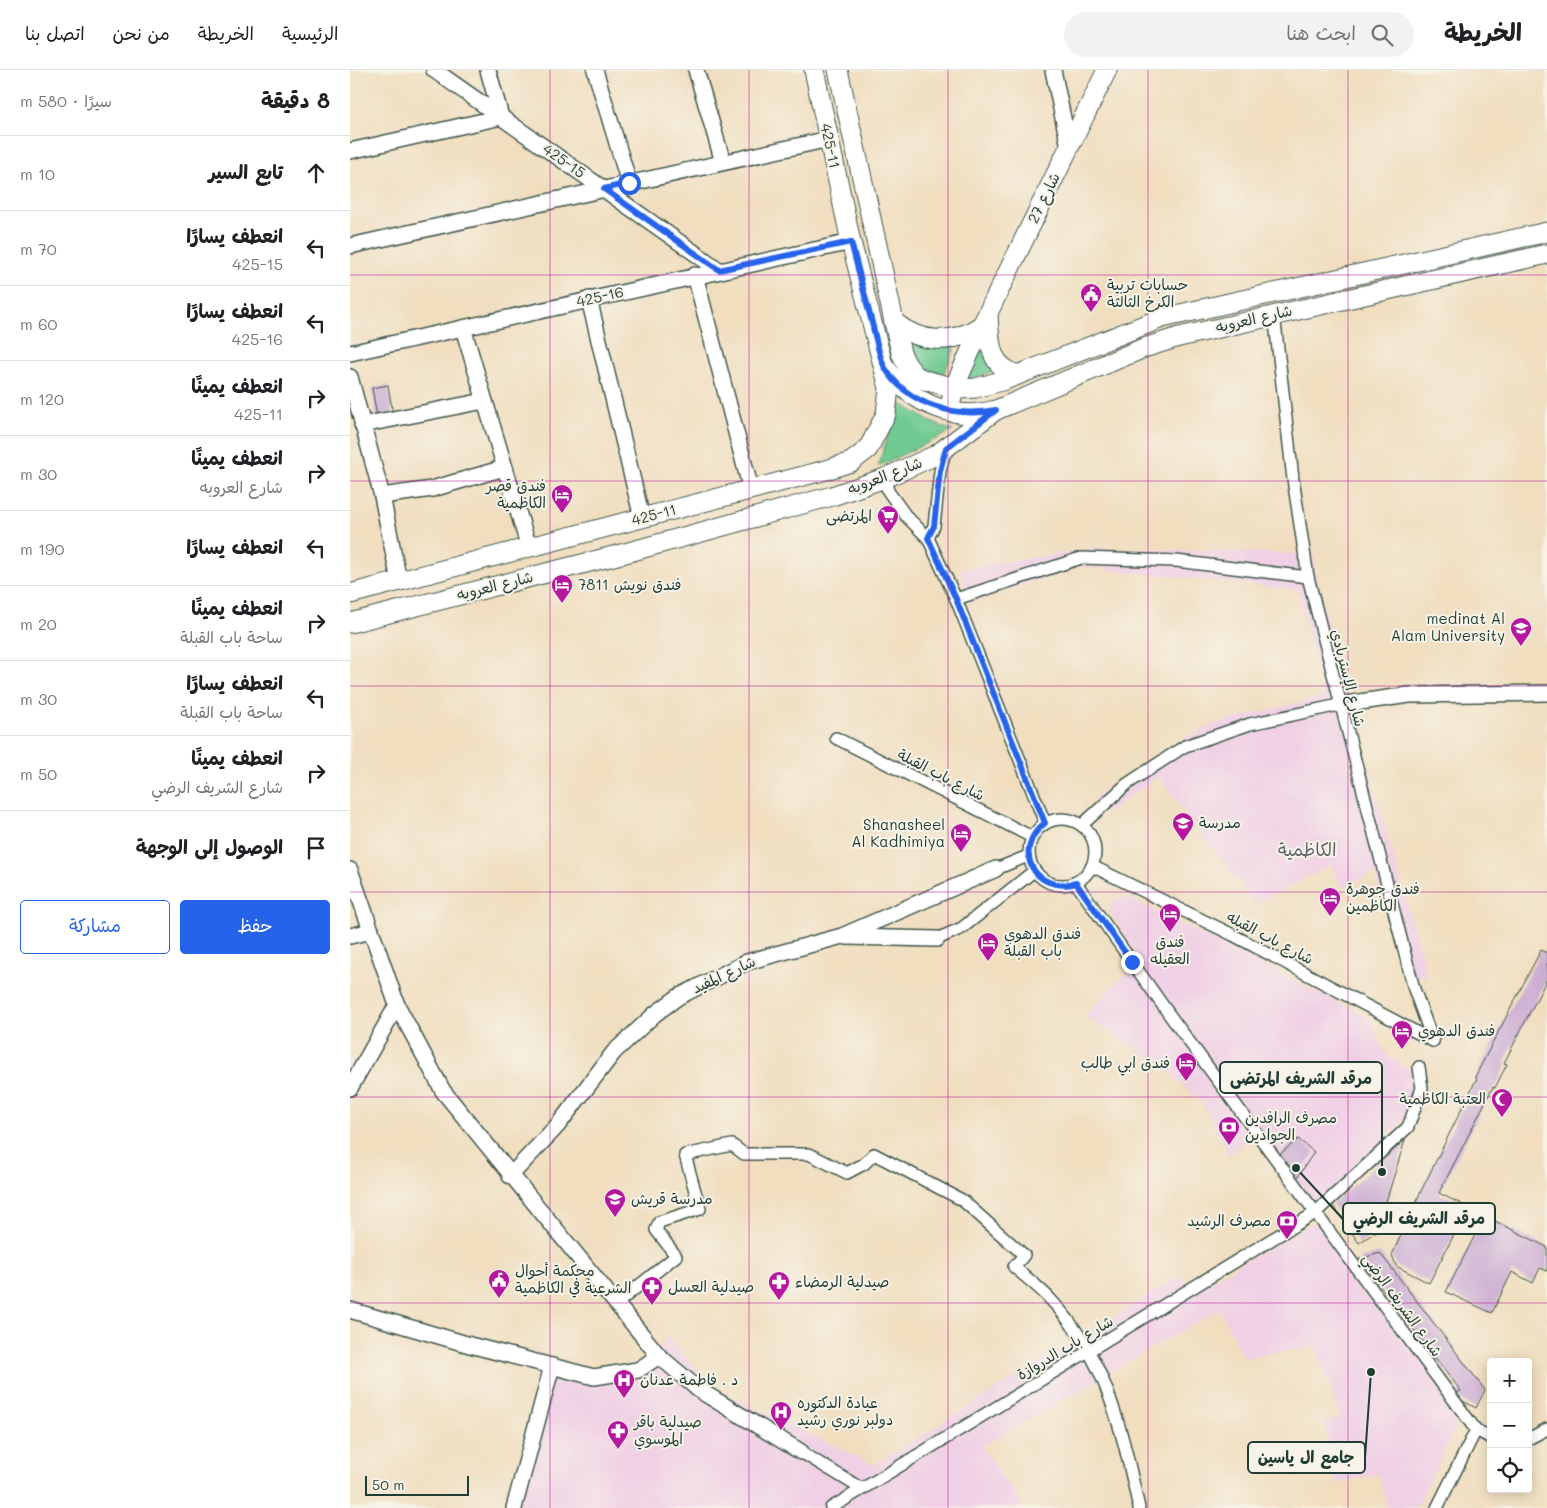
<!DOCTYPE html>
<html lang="ar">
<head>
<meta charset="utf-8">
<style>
	body { margin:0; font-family:Mali,"Playpen Sans Arabic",sans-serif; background:#f2f2f2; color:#202124; direction:rtl }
	.controls { position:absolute; right:15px; bottom:15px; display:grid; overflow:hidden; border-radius:5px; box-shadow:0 2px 12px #0003 }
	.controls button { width:45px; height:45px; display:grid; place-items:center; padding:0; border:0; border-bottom:1px solid #e0e0e0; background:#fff; color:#202124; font:25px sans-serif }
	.scale { position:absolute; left:15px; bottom:12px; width:104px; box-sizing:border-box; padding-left:5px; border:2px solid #1f3d34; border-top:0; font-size:14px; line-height:18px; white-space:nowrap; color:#1f3d34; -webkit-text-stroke:4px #f7f3e8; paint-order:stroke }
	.stop { position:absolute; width:15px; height:15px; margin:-11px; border:4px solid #2563eb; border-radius:50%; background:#fff }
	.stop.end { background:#2563eb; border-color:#fff; box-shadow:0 1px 5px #0008 }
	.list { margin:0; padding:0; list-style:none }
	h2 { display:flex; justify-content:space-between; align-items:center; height:65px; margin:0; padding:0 20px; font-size:21px }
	h2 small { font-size:16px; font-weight:400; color:#757577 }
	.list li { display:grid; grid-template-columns:32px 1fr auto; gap:15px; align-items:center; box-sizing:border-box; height:75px; padding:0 20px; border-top:1px solid #e0e0e0 }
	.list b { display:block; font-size:19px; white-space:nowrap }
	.list p { margin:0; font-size:16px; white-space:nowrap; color:#757577 }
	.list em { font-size:16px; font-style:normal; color:#757577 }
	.actions { display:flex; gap:10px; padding:15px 20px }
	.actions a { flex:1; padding:11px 0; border:1px solid #2563eb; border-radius:5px; text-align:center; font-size:18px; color:#2563eb }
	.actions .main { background:#2563eb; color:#fff }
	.icon { flex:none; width:28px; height:28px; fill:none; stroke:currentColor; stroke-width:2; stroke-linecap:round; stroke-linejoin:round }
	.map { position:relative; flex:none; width:1197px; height:1438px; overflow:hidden; direction:ltr }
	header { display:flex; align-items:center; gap:30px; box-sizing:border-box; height:70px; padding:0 25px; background:#fff; border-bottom:1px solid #e0e0e0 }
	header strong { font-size:24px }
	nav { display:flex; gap:28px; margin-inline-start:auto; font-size:18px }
	.search { width:350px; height:45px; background:#f2f2f2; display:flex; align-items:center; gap:12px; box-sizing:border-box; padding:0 18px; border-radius:28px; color:#757577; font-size:19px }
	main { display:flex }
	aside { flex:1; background:#fff }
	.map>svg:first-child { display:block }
</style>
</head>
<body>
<header>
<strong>الخريطة</strong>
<div class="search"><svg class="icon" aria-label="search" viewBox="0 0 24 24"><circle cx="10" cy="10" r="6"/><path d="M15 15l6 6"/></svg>ابحث هنا</div>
<nav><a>الرئيسية</a><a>الخريطة</a><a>من نحن</a><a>اتصل بنا</a></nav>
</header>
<main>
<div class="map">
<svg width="1197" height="1438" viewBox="0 0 1197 1438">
	<rect width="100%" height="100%" fill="#f7f3e8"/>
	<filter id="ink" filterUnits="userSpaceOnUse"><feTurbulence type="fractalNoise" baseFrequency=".02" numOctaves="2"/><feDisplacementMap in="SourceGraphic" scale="10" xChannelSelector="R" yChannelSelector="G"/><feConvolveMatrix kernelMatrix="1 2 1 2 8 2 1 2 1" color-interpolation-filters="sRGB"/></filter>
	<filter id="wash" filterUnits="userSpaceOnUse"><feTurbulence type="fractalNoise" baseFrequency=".0096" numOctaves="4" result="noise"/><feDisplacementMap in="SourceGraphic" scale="20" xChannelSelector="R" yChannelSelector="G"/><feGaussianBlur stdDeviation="1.12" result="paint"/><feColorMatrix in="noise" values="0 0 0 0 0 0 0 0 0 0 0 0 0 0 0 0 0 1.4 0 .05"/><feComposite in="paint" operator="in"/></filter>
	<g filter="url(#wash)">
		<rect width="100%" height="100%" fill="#f0debf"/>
		<g fill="#f0d0e5">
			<polygon points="744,478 963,484 969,522 1077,905 1057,909 1025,803 991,818 981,795 905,834 808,706 756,744 742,729 807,683 861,655 973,627 948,520 726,496 620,533 610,499"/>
			<polygon points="777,827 1021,949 1032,977 1039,987 1070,1005 1070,1014 1056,1048 969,1133 965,1134 909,1061 879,1085 854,1036 814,997 734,946 790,890 761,843 761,835 767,829"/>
			<polygon points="970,1149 1108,1336 1104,1346 1103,1363 1066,1438 1037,1438 1029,1404 986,1413 974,1353 990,1347 966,1276 894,1288 869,1239 631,1377 671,1433 666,1438 164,1438 202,1296 244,1307 309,1286 316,1267 367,1320 524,1395 831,1205 842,1218 857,1213"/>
		</g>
		<g fill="#70ca91" stroke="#488462">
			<polygon points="636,262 649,300 612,311"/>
			<path d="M557,272L569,275L607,274L594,303C574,302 566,289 557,272Z"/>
			<polygon points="545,330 579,351 603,361 528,396 539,363"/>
		</g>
		<g id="blocks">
			<g fill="#ccaed3">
				<polygon points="38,315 43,345 27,347 22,318"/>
				<polygon points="1191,880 1197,883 1197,909 1154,993 1157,994 1145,1018 1143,1017 1089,1123 1197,1177 1197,1201 1190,1198 1183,1213 1162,1202 1142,1243 1096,1222 1129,1157 1112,1149 1079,1213 1046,1196 1042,1185 1071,1121 1127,1008 1125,1007"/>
				<polygon points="948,1069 964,1082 946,1110 928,1086"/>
				<polygon points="1055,1070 1027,1161 1009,1173 982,1134"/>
				<polygon points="1030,1183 1135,1320 1126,1338 1111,1330 1107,1323 1111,1321 1009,1189"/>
			</g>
		</g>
	</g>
	<g filter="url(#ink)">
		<use href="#blocks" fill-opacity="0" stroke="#3e5549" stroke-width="1"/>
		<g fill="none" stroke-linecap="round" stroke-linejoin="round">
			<g stroke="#3e5549" stroke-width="14">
				<g id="pedestrian">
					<polyline points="924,244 943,409 958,507 1064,919 1083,971"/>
					<polyline points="535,408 538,421 556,446 578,468 606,529 695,753"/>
					<polyline points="578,468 584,456 590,401 596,378"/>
					<polyline points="606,529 731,488 826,491 958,507"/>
					<polyline points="486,668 682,767"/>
					<circle cx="712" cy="782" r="33"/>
					<polyline points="732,755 777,714 835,676 900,654 989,635"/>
					<polyline points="742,796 883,865 1083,971"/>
					<polyline points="646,799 678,786"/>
					<polyline points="726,813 821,947 1126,1360 1141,1368"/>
					<polyline points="587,869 612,858 684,801"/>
					<path d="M266,1234L326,1186L306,1160L309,1152L350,1139L335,1085L382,1075L394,1084H459L497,1103L514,1094L524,1084L612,1130L674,1185L664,1197C677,1208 690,1218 701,1230C757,1288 772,1362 789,1438"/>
					<polyline points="1178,1369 1197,1359"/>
					<polyline points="451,1382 512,1419"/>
					<polyline points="481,1438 965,1143 1058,1057 1072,1018 1069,997"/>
					<polyline points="1087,1438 1126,1360"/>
				</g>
			</g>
			<g stroke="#3e5549" stroke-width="18">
				<g id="minor">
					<polyline points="84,0 369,200"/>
					<polyline points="245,0 279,113"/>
					<polyline points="346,0 373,92"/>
					<polyline points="703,0 719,77"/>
					<polyline points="0,81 151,47 138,0"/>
					<polyline points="0,176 479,69"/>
					<polyline points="345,205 401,420"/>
					<polyline points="239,229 292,448"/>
					<polyline points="113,258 179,478"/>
					<polyline points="0,283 501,172"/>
					<polyline points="0,307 32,426 49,511"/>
					<polyline points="12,355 134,331"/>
					<polyline points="32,426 82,419 154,398"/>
					<polyline points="989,635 1059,625 1197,623"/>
					<polyline points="0,800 47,935 93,1021 309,1286 349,1320 451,1382"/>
					<polyline points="0,866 21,861"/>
					<polyline points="496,867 587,869"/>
					<polyline points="0,1018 47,935"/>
					<polyline points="160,1106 208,1055 264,982 305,944 328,927 397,892 492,866 646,799"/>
					<polyline points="0,1240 120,1275 244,1307 288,1300 309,1286"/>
					<polyline points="164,1438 202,1296"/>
				</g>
			</g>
			<g stroke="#3e5549" stroke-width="21">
				<g id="tertiary">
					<polyline points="488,0 551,283 557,295 565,305 574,310 610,319 626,318 655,310 812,248 1197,162"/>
					<path d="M638,245C640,272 638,296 668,305"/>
					<path d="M544,252C571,274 603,275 632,255"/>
					<path d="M535,297C561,333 603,352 646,340"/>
					<polyline points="599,341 604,318 632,255 757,0"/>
					<polyline points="0,524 476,400 501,392 518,379 536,344 539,318 501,172 464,0"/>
					<polyline points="0,553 279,482 482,426 535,408 586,385 646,340 794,278 829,267 1197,184"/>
				</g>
			</g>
			<use href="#pedestrian" stroke="#fff" stroke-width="11"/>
			<use href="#minor" stroke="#fff" stroke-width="15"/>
			<use href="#tertiary" stroke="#fff" stroke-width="19"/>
		</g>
	</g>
	<g fill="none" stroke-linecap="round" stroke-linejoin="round" filter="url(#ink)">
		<path stroke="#2563eb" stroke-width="6" d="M279,113L254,119L369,200L501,172C508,200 516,229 523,257C526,270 529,286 535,298C559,336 605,348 646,340L596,378L590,401L584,456L578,468L606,529L695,753C661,779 684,824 726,813L782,892"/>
	</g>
	<path fill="none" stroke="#b5179e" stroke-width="1" stroke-opacity="0.55" d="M200,0V1438M399,0V1438M598,0V1438M798,0V1438M998,0V1438M0,205H1197M0,411H1197M0,616H1197M0,822H1197M0,1027H1197M0,1233H1197"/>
	<defs>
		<g id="civic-pin" transform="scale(1.125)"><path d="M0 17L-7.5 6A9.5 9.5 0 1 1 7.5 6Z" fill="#b5179e" stroke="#f7f3e8"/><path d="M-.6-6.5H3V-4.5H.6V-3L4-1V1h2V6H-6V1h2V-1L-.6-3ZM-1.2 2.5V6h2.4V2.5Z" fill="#fff"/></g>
		<g id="hotel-pin" transform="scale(1.125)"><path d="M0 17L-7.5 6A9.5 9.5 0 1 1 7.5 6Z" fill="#b5179e" stroke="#f7f3e8"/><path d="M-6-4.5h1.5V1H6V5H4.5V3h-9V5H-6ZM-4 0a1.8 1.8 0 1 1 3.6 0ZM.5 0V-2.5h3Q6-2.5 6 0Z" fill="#fff"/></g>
		<g id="supermarket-pin" transform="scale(1.125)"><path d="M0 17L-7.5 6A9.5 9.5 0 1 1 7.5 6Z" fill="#b5179e" stroke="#f7f3e8"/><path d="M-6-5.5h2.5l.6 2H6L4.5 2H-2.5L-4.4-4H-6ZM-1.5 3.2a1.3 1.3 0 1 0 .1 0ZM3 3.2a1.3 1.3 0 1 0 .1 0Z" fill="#fff"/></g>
		<g id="university-pin" transform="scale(1.125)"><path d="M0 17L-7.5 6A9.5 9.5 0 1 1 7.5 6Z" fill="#b5179e" stroke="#f7f3e8"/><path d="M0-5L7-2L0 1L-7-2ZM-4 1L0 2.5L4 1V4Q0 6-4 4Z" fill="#fff"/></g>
		<g id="school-pin" transform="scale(1.125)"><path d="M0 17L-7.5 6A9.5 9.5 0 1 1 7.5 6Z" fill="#b5179e" stroke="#f7f3e8"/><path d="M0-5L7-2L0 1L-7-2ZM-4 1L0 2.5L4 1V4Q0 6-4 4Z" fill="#fff"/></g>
		<g id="mosque-pin" transform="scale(1.125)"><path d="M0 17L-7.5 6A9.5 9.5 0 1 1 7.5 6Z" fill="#b5179e" stroke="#f7f3e8"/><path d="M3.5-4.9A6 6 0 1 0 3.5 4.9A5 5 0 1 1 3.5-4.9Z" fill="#fff"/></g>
		<g id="bank-pin" transform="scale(1.125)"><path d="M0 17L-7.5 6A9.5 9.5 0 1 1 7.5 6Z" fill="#b5179e" stroke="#f7f3e8"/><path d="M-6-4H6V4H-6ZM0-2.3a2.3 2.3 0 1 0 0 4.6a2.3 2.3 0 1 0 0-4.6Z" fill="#fff"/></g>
		<g id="pharmacy-pin" transform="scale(1.125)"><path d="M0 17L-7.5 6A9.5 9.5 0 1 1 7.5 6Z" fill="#b5179e" stroke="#f7f3e8"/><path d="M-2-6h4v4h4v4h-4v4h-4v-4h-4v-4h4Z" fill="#fff"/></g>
		<g id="hospital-pin" transform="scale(1.125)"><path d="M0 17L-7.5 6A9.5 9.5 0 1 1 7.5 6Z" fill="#b5179e" stroke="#f7f3e8"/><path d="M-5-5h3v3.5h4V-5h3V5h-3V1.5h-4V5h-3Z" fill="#fff"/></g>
	</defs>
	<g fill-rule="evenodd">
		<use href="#civic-pin" x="741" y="224"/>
		<use href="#hotel-pin" x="212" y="425"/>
		<use href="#supermarket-pin" x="538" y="446"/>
		<use href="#hotel-pin" x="212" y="515"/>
		<use href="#university-pin" x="1171" y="558"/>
		<use href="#school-pin" x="833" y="753"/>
		<use href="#hotel-pin" x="611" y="764"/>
		<use href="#hotel-pin" x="980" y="828"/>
		<use href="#hotel-pin" x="820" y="844"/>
		<use href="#hotel-pin" x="638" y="873"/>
		<use href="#hotel-pin" x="1052" y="961"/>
		<use href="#hotel-pin" x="836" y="993"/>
		<use href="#mosque-pin" x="1152" y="1029"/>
		<use href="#bank-pin" x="879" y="1057"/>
		<use href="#school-pin" x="265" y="1129"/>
		<use href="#bank-pin" x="937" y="1151"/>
		<use href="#civic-pin" x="149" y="1210"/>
		<use href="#pharmacy-pin" x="429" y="1212"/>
		<use href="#pharmacy-pin" x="302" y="1217"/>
		<use href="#hospital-pin" x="274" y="1310"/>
		<use href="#hospital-pin" x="431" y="1342"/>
		<use href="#pharmacy-pin" x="268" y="1361"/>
	</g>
	<g text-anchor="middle" stroke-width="4" stroke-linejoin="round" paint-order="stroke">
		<g font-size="15" fill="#1f3d34" stroke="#f7f3e8">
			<text transform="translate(480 76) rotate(78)" y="5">425-11</text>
			<text transform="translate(214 91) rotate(35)" y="5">425-15</text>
			<text transform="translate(694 128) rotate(-64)" y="5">شارع 27</text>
			<text transform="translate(250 227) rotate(-13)" y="5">425-16</text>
			<text transform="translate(904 249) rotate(-13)" y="5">شارع العروبه</text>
			<text transform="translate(535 406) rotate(-21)" y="5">شارع العروبه</text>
			<text transform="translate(304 445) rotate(-15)" y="5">425-11</text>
			<text transform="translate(145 516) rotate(-14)" y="5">شارع العروبه</text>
			<text transform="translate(998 608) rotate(76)" y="5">شارع الإستربادي</text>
			<text transform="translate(591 705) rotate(27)" y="5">شارع باب القبلة</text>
			<text transform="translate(920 868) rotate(28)" y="5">شارع باب القبله</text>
			<text transform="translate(374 905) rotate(-25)" y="5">شارع المفيد</text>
			<text transform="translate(1052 1235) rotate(54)" y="5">شارع الشريف الرضي</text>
			<text transform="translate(715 1278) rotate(-31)" y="5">شارع باب الدروازة</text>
		</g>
		<g font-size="15" fill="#1f3d34" stroke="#f7f3e8" text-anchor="start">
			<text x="757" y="220">حسابات تربية<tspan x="757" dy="17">الكرخ الثالثة</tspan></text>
			<text x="196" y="421" text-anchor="end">فندق قصر<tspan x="196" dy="17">الكاظمية</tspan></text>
			<text x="522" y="451" text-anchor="end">المرتضى</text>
			<text x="228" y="520">فندق نويش 7811</text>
			<text x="1155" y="554" text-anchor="end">medinat Al<tspan x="1155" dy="17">Alam University</tspan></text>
			<text x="849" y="758">مدرسة</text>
			<text x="595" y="760" text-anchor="end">Shanasheel<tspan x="595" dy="17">Al Kadhimiya</tspan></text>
			<text x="996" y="824">فندق جوهرة<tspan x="996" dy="17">الكاظمين</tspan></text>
			<text x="654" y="869">فندق الدهوي<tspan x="654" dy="17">باب القبلة</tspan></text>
			<text x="820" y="877" text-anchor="middle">فندق<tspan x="820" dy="17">العقيله</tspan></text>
			<text x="1068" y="966">فندق الدهوي</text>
			<text x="820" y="998" text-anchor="end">فندق ابي طالب</text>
			<text x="1136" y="1034" text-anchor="end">العتبة الكاظمية</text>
			<text x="895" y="1053">مصرف الرافدين<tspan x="895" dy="17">الجوادين</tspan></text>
			<text x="281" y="1134">مدرسة قريش</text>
			<text x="921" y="1156" text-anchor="end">مصرف الرشيد</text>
			<text x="165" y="1206">محكمة أحوال<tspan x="165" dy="17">الشرعية في الكاظمية</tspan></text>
			<text x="445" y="1217">صيدلية الرمضاء</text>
			<text x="318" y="1222">صيدلية العسل</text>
			<text x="290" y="1315">د . فاطمة عدنان</text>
			<text x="447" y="1338">عيادة الدكتوره<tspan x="447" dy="17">دولبر نوري رشيد</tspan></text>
			<text x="284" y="1357">صيدلية باقر<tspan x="284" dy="17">الموسوي</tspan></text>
		</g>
		<g font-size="18" fill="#5c656c" stroke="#f7f3e8">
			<text x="957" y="786">الكاظمية</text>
		</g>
	</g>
	<path fill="none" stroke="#1f3d34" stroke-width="2" d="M1032 1102L1032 1008M946 1098L993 1149M1021 1302L1015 1388"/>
	<g fill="#1f3d34" stroke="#f7f3e8" stroke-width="2">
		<circle cx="1032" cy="1102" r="5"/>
		<circle cx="946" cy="1098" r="5"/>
		<circle cx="1021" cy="1302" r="5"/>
	</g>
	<g fill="#f7f3e8" stroke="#1f3d34" stroke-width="2">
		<rect x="870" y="992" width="162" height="31" rx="5"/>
		<rect x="993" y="1133" width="152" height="31" rx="5"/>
		<rect x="898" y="1372" width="117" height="31" rx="5"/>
	</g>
	<g font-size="16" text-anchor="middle" font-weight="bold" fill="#1f3d34">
		<text x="951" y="1014">مرقد الشريف المرتضى</text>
		<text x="1069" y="1154">مرقد الشريف الرضي</text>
		<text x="956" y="1393">جامع ال ياسين</text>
	</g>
</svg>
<div class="controls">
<button>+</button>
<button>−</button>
<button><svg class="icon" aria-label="locate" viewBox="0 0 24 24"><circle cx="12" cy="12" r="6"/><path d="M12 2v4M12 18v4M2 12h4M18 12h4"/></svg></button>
</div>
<div class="scale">50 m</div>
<div class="stop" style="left:279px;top:113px"></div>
<div class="stop end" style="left:782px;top:892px"></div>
</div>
<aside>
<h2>8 دقيقة<small>سيرًا · 580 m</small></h2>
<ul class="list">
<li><svg class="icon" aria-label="ahead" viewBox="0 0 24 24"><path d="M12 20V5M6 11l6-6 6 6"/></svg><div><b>تابع السير</b></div><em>10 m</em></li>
<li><svg class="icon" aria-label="left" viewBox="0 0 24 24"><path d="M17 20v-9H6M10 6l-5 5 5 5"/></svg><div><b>انعطف يسارًا</b><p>425-15</p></div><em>70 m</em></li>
<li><svg class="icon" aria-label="left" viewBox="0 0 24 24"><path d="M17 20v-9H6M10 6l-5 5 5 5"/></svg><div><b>انعطف يسارًا</b><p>425-16</p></div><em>60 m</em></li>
<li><svg class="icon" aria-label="right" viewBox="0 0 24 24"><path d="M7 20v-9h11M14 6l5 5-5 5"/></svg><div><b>انعطف يمينًا</b><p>425-11</p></div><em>120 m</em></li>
<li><svg class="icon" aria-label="right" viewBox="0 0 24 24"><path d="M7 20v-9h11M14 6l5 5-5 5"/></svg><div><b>انعطف يمينًا</b><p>شارع العروبه</p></div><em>30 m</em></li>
<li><svg class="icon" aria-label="left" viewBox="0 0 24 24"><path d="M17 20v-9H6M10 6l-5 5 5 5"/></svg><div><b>انعطف يسارًا</b></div><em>190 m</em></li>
<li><svg class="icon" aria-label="right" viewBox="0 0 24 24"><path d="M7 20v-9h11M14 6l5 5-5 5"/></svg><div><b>انعطف يمينًا</b><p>ساحة باب القبلة</p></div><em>20 m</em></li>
<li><svg class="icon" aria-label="left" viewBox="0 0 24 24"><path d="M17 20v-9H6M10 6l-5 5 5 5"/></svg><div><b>انعطف يسارًا</b><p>ساحة باب القبلة</p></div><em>30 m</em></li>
<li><svg class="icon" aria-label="right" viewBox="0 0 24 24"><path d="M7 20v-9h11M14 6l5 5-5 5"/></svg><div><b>انعطف يمينًا</b><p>شارع الشريف الرضي</p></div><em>50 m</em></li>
<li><svg class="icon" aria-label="arrive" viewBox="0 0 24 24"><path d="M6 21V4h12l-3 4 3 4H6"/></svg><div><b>الوصول إلى الوجهة</b></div></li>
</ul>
<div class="actions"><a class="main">حفظ</a><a>مشاركة</a></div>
</aside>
</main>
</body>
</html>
